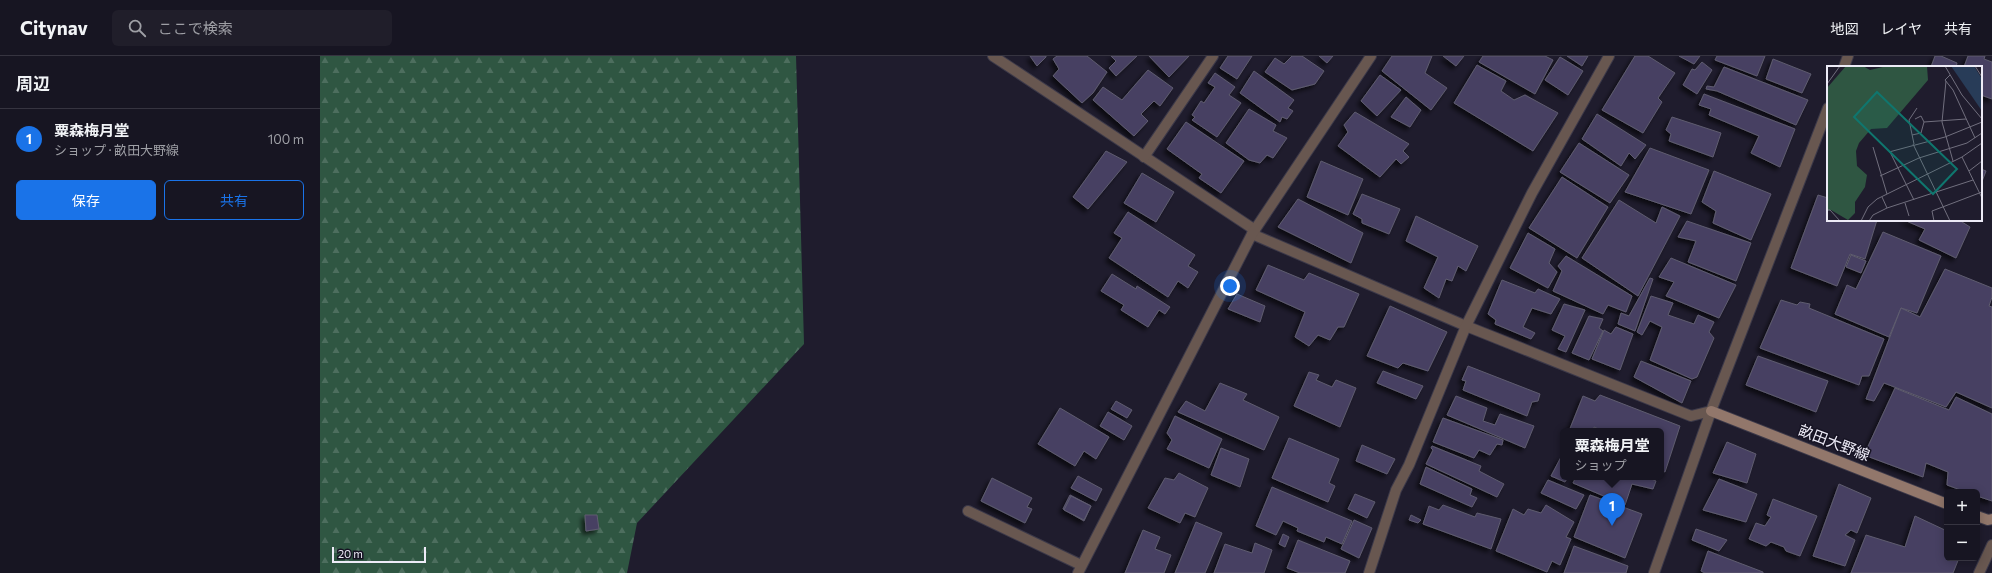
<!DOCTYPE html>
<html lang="ja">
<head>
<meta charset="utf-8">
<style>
	body { margin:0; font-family:Commissioner,"Noto Sans JP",sans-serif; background:#201e2a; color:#f1f3f6 }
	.controls { position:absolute; right:12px; bottom:12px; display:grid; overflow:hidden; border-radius:6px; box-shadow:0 2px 10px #0003 }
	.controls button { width:36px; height:36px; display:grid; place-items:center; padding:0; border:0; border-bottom:1px solid #363440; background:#171522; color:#f1f3f6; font:20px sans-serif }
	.scale { position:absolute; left:12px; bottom:10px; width:94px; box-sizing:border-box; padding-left:4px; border:2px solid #edebf7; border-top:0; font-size:11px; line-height:14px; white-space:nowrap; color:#edebf7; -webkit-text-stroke:3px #161323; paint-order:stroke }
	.you { position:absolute; left:910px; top:230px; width:14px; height:14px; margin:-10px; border:3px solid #fff; border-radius:50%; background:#1a73e8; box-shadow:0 0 0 6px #1a73e833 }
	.badge { display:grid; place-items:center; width:26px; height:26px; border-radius:50%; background:#1a73e8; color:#fff; font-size:13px; font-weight:700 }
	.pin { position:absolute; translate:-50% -33px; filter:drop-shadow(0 1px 2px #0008) }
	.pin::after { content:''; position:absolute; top:21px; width:14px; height:12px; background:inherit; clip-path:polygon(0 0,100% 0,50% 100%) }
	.popup { position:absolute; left:1240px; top:372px; width:104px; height:52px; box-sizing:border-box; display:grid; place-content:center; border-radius:6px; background:#171522; filter:drop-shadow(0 1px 3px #0005); font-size:13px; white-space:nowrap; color:#9e9fa5 }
	.popup b { font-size:15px; color:#f1f3f6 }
	.popup::after { content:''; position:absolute; left:50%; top:100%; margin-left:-8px; border:8px solid transparent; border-top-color:#171522 }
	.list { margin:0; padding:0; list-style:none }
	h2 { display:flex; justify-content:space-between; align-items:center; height:52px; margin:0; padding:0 16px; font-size:17px }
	h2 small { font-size:13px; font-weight:400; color:#9e9fa5 }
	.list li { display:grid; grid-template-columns:26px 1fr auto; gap:12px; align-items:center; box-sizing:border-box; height:60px; padding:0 16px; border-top:1px solid #363440 }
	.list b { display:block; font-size:15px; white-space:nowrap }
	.list p { margin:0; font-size:13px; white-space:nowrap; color:#9e9fa5 }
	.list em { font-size:13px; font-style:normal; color:#9e9fa5 }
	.actions { display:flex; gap:8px; padding:12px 16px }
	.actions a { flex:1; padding:9px 0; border:1px solid #1a73e8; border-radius:6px; text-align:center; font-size:14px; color:#1a73e8 }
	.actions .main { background:#1a73e8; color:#fff }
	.icon { flex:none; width:22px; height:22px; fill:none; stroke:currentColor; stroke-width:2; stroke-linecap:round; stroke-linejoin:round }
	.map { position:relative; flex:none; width:1672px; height:517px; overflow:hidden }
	header { display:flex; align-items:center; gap:24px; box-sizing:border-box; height:56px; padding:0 20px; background:#171522; border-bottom:1px solid #363440 }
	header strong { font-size:19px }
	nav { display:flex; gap:22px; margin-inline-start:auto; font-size:14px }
	.search { width:280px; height:36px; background:#201e2a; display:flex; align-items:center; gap:10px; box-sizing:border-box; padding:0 14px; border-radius:6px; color:#9e9fa5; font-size:15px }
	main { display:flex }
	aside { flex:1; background:#171522 }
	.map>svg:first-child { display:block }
</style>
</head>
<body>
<header>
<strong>Citynav</strong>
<div class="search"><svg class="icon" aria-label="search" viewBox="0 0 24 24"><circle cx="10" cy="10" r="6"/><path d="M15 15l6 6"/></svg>ここで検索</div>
<nav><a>地図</a><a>レイヤ</a><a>共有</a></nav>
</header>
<main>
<aside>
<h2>周辺<small></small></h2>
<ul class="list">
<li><span class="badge">1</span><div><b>粟森梅月堂</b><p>ショップ · 畝田大野線</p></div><em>100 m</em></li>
</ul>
<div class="actions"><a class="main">保存</a><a>共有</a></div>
</aside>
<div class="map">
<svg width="1672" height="517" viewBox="0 0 1672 517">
	<defs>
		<pattern id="forest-firs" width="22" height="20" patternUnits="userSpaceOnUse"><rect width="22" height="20" fill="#2f5642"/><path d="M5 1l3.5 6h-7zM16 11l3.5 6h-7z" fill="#4d6e5e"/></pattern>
		<filter id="shadow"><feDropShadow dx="-3.5" dy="3.5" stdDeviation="2" flood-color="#0009"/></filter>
	</defs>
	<rect width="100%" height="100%" fill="#1f1c2d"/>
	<polygon fill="url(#forest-firs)" points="0,0 476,0 484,288 317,467 307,517 0,517"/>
	<g fill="#464162" stroke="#5f5c6f" filter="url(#shadow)">
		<polygon points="710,0 726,0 726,1 717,10"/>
		<polygon points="737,0 767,0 787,16 773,37 762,47 733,20 739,13 733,3"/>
		<polygon points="791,0 817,0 796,20 789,12 796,5"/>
		<polygon points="829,0 869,0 849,21"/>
		<polygon points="908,0 932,0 917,23 900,12"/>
		<polygon points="972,0 982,0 1004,15 995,28 972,34 945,16 955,2 964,8"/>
		<polygon points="999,0 1013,0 1007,7"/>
		<polygon points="1072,0 1112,0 1105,17 1127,32 1111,54 1062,15"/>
		<polygon points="1123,0 1144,0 1136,10"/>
		<polygon points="1163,0 1225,0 1233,4 1215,38 1159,6"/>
		<polygon points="1247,0 1268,0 1262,10"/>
		<polygon points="1315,0 1328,0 1355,17 1338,42 1342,46 1323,77 1282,54"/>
		<polygon points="1359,0 1380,0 1374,8"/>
		<polygon points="1397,0 1445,0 1437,20 1395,4"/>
		<polygon points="1615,0 1621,0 1637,7 1636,11 1611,11"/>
		<polygon points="1648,0 1665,0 1664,3 1672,6 1672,43 1661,39 1661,11 1644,11"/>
		<polygon points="1240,1 1263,15 1248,39 1225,24"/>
		<polygon points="1453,3 1491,18 1482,37 1446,23"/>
		<polygon points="1382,6 1392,14 1377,38 1363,29 1372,13 1375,14"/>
		<polygon points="1157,9 1186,25 1181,35 1194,44 1205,39 1238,57 1213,95 1134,47"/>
		<polygon points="1404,11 1488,44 1476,69 1397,35 1386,33 1387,30 1394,31"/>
		<polygon points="828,14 853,32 840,50 834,45 821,58 828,65 814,80 773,44 783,31 802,44"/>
		<polygon points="934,15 974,44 968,52 973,55 967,63 962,61 960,66 920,37"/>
		<polygon points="895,17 915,31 909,39 921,47 897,81 872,64 875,61 872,59 881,45 884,47 895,31 888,27"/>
		<polygon points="1060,19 1081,34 1057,60 1041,45"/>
		<polygon points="1384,38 1475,73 1460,111 1431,97 1439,80 1389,59 1391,53 1379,49"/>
		<polygon points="1086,41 1101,54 1090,71 1071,61"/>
		<polygon points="929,53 956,69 953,75 967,82 953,102 947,99 940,107 929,104 906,87"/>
		<polygon points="1035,56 1089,88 1083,95 1089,101 1081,108 1076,103 1060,121 1018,90 1028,76 1024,69"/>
		<polygon points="1277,58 1326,89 1315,103 1309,97 1301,110 1262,83"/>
		<polygon points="1352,61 1401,77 1393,101 1349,85 1351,78 1346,74"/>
		<polygon points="866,66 924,105 901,137 879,122 882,118 847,93"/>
		<polygon points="1259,87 1309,119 1290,147 1240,116"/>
		<polygon points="1330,92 1389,114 1371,158 1305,136"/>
		<polygon points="786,95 807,106 768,153 753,141"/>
		<polygon points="1001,105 1043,123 1028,159 987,141"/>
		<polygon points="1661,113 1666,115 1661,128"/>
		<polygon points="1394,115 1451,138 1431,184 1393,167 1396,155 1382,146"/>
		<polygon points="822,117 854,136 836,166 804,147"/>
		<polygon points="1242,121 1288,151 1257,202 1209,172"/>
		<polygon points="1042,138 1080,153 1069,178 1042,167 1042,163 1033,158"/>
		<polygon points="1498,139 1508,142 1508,164 1557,164 1545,203 1530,198 1517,230 1471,212"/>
		<polygon points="978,143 1043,177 1031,207 958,171"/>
		<polygon points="1299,144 1336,167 1342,151 1360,160 1318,240 1262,202"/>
		<polygon points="808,156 875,199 868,210 878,216 868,232 858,225 848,241 789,202 802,182 794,177"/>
		<polygon points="1096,160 1158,190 1146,215 1138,210 1132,225 1126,223 1119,242 1104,232 1118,201 1086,185"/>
		<polygon points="1584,164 1642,164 1642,166 1650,171 1636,202 1599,184 1605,173"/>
		<polygon points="1367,165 1431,187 1416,225 1368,206 1376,185 1358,181"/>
		<polygon points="1563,176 1621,200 1597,257 1581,252 1569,281 1515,258 1527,229 1536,233"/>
		<polygon points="1208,177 1235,193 1229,207 1237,216 1228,232 1190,212"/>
		<polygon points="1531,199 1546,205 1541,217 1526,211"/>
		<polygon points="1246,200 1312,240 1306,256 1288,249 1283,258 1233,235 1242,215 1238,210"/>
		<polygon points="1351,202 1416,229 1399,262 1346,240 1354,226 1339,221"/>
		<polygon points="948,209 984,224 989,217 1039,238 1024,271 1018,271 1010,284 998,279 989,290 975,281 985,256 936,234"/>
		<polygon points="1625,213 1672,232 1672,241 1669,250 1672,251 1672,352 1636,336 1626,351 1564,327 1554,345 1546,343 1581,252 1600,261"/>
		<polygon points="792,218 816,233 817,230 850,251 845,258 839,254 828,271 801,254 804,249 781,235"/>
		<polygon points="1330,222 1333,223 1315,275 1298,268 1301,257 1309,260"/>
		<polygon points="1182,224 1215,237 1218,233 1240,243 1231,258 1212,252 1203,271 1215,277 1211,283 1175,268 1176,264 1168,258"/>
		<polygon points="917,238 945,250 940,266 908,253"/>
		<polygon points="1331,240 1353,247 1348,259 1374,268 1378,259 1394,266 1389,276 1394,282 1377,321 1372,323 1330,304 1342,271 1330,265 1322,279 1317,276"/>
		<polygon points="1461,244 1477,249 1480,246 1490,248 1489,252 1564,283 1549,320 1542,320 1539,329 1440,292"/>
		<polygon points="1244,248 1265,254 1246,296 1238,293 1245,280 1232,274"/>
		<polygon points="1070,250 1127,276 1108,315 1083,307 1078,312 1047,300"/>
		<polygon points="1269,260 1283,263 1279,272 1283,275 1269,304 1252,297"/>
		<polygon points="1296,271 1313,278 1300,314 1272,303 1284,274 1291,278"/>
		<polygon points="1438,300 1508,325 1496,356 1426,329"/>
		<polygon points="1321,305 1371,325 1362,347 1314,321"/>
		<polygon points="1148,310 1220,338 1218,345 1212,346 1207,360 1143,334 1146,325 1142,324"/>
		<polygon points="1063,315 1103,330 1096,343 1057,327"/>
		<polygon points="989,316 999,319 996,324 1012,331 1016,324 1036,332 1020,371 974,350"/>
		<polygon points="900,327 927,338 923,344 959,361 944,394 858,356 866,345 885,355"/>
		<polygon points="1575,332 1629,354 1636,341 1672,358 1672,445 1657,440 1657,436 1646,436 1627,429 1628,416 1606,407 1603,421 1544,399"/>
		<polygon points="1280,339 1360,370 1345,416 1341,414 1341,375 1283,375 1274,371 1273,375 1249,375 1263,340 1275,345"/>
		<polygon points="1136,340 1167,352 1163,365 1175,369 1180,358 1214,370 1205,392 1127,359"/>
		<polygon points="796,345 812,354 807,362 791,353"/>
		<polygon points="740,352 789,381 776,403 764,395 755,410 718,388"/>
		<polygon points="788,356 812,370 804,384 780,370"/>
		<polygon points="855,360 902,383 889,412 847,393 852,384 847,377"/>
		<polygon points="1123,362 1183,384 1182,389 1177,388 1170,399 1159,394 1154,402 1113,386"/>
		<polygon points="969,382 1019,403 1009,427 1015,430 1008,446 952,422"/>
		<polygon points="1407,386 1436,398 1427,427 1393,417"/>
		<polygon points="1042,389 1075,403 1067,418 1036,405"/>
		<polygon points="1112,390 1161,410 1159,415 1184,428 1177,441 1106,408 1113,394 1111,392"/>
		<polygon points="901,392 929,403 920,431 891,419"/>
		<polygon points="1241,401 1243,402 1243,421 1248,421 1245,426 1231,420"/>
		<polygon points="1106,411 1152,433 1150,439 1157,442 1152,451 1100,428"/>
		<polygon points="859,417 888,432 875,461 865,457 860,467 828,452 845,422 854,424"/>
		<polygon points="758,420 782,433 776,445 751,432"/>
		<polygon points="1256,421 1326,421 1336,425 1333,433 1312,428 1305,449 1253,427"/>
		<polygon points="672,422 712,442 707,451 712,453 705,467 661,445"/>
		<polygon points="1399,423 1437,438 1426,466 1383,454"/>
		<polygon points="1228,424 1264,439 1256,453 1221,437"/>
		<polygon points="1519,428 1551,442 1537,477 1531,474 1525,479 1535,484 1525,510 1493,500"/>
		<polygon points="952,431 1032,465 1022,488 1006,481 1004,486 977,475 978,472 963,465 956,479 936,470"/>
		<polygon points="1035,438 1055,446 1047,462 1028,453"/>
		<polygon points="750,439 771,450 764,465 743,453"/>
		<polygon points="1270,439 1322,458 1305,502 1254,481"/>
		<polygon points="751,440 771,450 764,464 744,454"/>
		<polygon points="1453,443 1497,460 1480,500 1466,495 1464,491 1451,486 1446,490 1429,483 1436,467 1445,470 1451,461 1447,459"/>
		<polygon points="1123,449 1155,461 1157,457 1181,463 1171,493 1103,468 1109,450 1119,454"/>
		<polygon points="1226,449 1254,466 1246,481 1251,483 1240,509 1232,505 1227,516 1176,495 1193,453 1204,459 1208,453 1221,457"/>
		<polygon points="265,459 277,459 279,473 266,475"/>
		<polygon points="1091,459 1101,464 1098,467 1089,464"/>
		<polygon points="1595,460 1627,475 1627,502 1639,502 1633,517 1531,517 1546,479 1585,491"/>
		<polygon points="1034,464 1052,472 1039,502 1021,493"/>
		<polygon points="876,466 902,477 885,517 855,517"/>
		<polygon points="1376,473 1407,484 1399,495 1372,484"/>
		<polygon points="823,474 840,481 835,493 851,499 844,517 805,517"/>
		<polygon points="963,478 969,481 965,491 959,488"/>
		<polygon points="978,484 1030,505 1025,517 980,517 967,512"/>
		<polygon points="935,487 952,494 944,517 894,517 905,488 932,497"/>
		<polygon points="1254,490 1308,510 1306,517 1244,517"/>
		<polygon points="1388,495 1443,516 1443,517 1385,517 1381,515"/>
	</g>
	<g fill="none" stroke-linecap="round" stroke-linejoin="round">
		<g stroke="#3c3949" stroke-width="12">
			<g id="minor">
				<polyline points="673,0 935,174"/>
				<polyline points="1524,11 1528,0"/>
				<polyline points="824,101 893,0"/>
				<polyline points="932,178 1146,270 1371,360 1391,355 1508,52"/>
				<polyline points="648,455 761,509"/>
				<polyline points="758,517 932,178 1051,0"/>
				<polyline points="1049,517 1076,434 1089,409 1146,270 1212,137 1289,0"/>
				<polyline points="1659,517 1672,489"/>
			</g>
		</g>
		<g stroke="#3c3949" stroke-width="12">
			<polyline id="tertiary" points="1334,517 1391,355"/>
		</g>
		<g stroke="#3c3949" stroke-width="12">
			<g id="secondary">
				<polyline points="1391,355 1627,448"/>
				<polyline points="1657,460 1668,464 1672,463"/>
			</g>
		</g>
		<use href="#minor" stroke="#685750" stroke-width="10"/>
		<use href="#tertiary" stroke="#685750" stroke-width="10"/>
		<use href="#secondary" stroke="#92776b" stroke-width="10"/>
	</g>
	<g text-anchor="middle" stroke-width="3" stroke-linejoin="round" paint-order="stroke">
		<g font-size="15" fill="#edebf7" stroke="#161323">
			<text transform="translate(1514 387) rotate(21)" y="5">畝田大野線</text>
		</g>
	</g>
	<g transform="translate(1507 10)">
		<rect width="155" height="155" fill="#1f1c2d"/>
		<path d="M19,0H36L43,4L60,0H100L101,14L60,62L44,63L32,77L29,85L30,100L40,109L38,121L28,136V147L21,154L4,144L0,145V22Z" fill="#2f5642"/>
		<path d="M124,0H147L155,13V45Z" fill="#283c58"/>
		<path fill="none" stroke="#716f7e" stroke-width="1" d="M118,0L135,29L155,53M148,0L155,11M123,9L118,14L126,24L148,72M119,15L115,56L126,95M0,18L13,0M88,53L94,50L97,56M85,69L94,67L97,56L139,53M86,78L100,107M87,78L82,54L90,42M46,81L60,128M62,86L118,71L155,56M63,86L87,134M135,91L155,132M142,105L155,95M100,107L123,155M53,110L92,92L140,77L155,67M55,131L60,142M78,137L82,150M0,144H3L13,155M34,155L41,141L50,133L135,91L155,77M42,155L46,149L60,142L146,114M107,155L105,145L155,126"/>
		<path fill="#0f766e" fill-opacity="0.15" stroke="#0f766e" stroke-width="2" d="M50,26L130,103L106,128L27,51Z"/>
		<rect width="155" height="155" fill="none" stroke="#edebf7" stroke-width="2"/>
	</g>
</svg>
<div class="controls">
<button>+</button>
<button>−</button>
</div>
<div class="scale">20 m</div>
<div class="you"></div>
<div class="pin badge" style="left:1292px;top:470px">1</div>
<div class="popup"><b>粟森梅月堂</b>ショップ</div>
</div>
</main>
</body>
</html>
